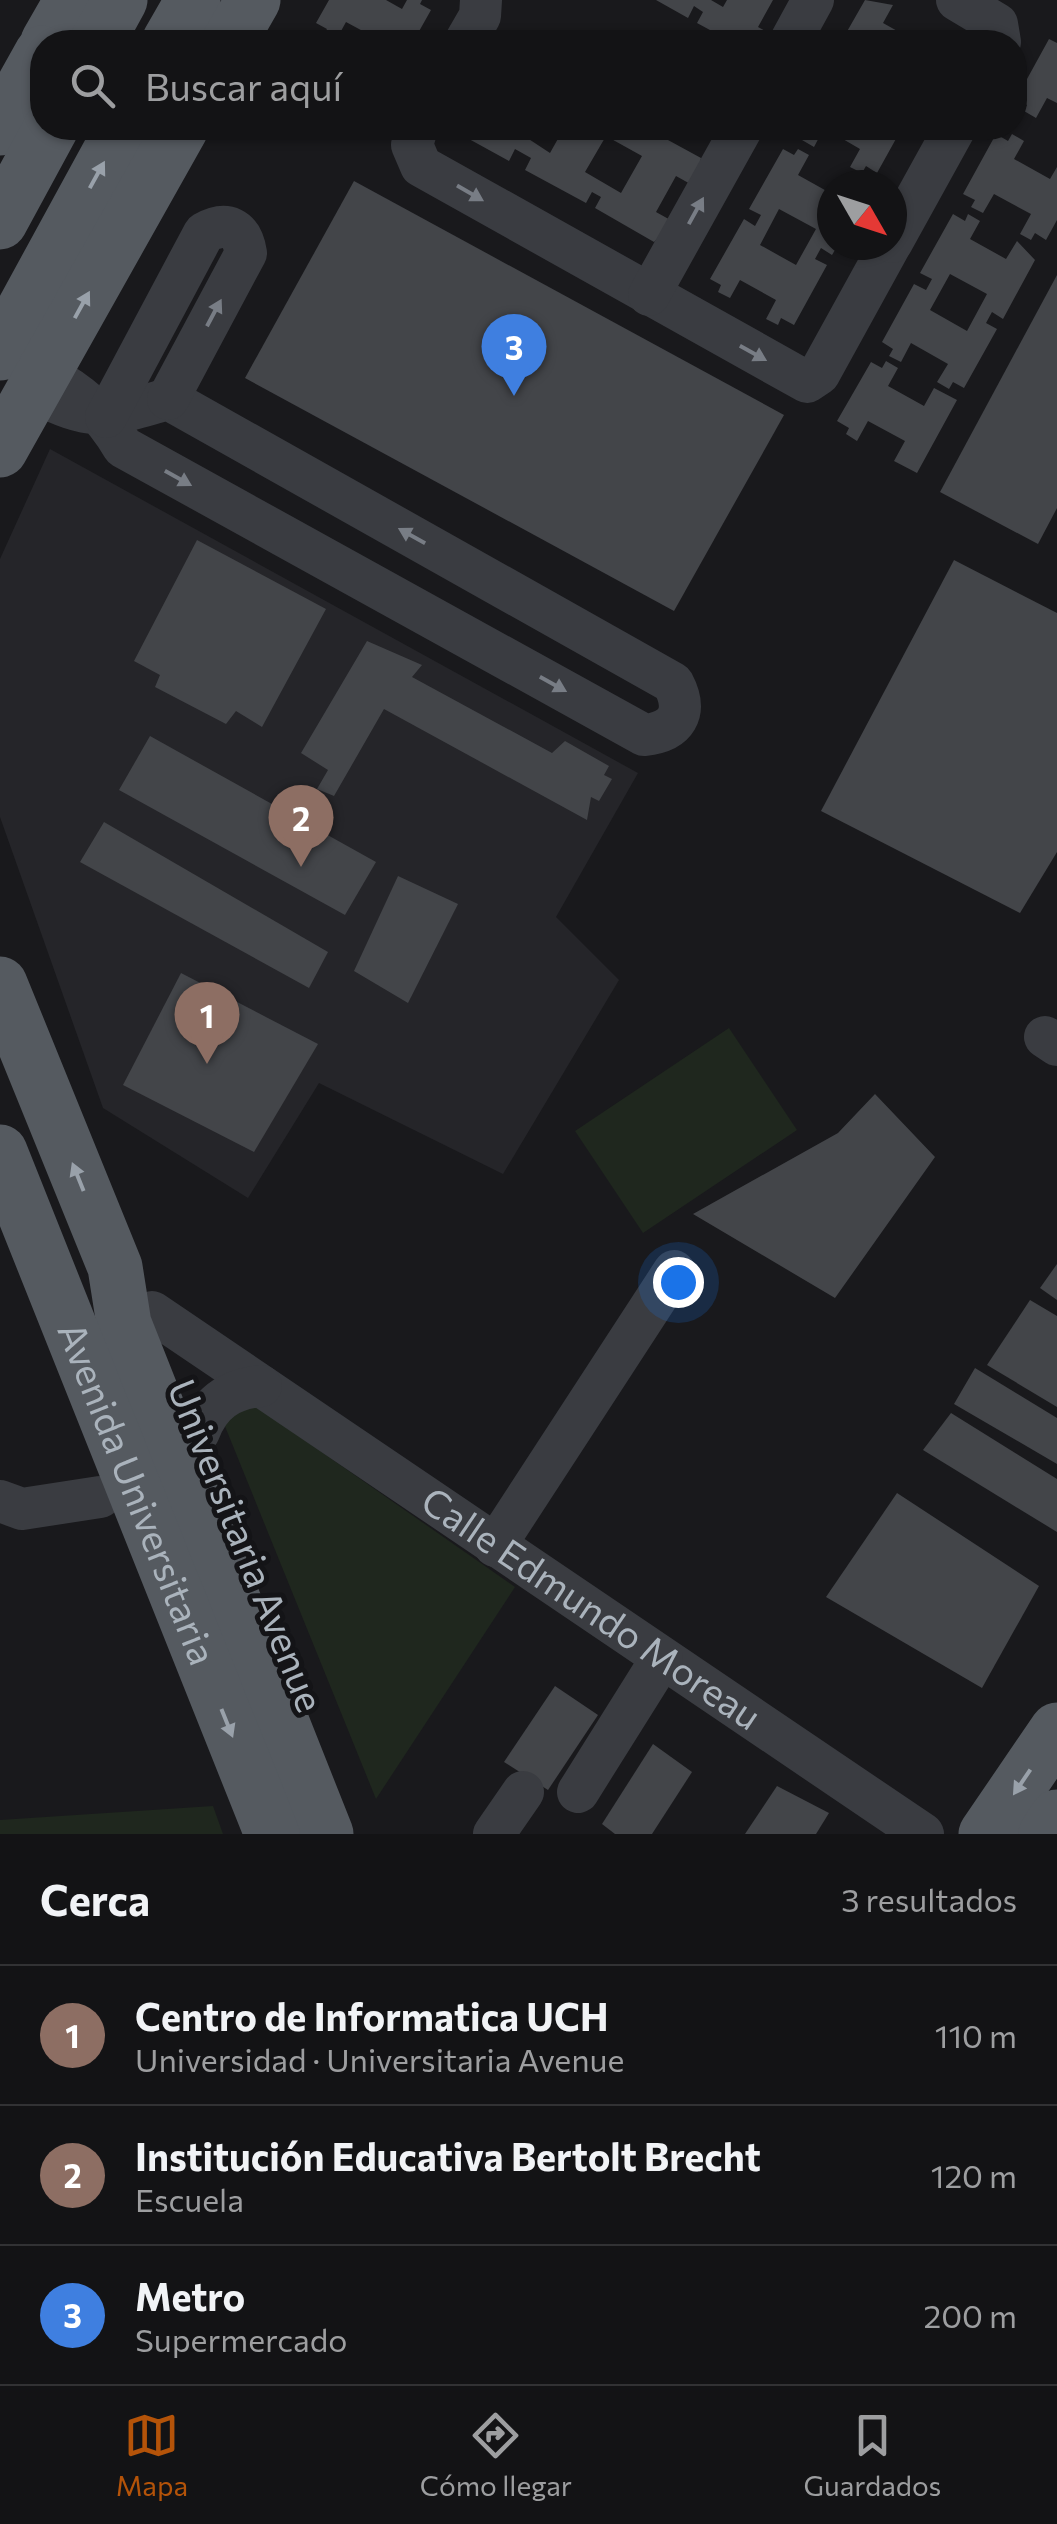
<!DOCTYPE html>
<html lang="es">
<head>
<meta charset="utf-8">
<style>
	body { margin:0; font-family:Commissioner,sans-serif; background:#202022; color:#f1f3f6 }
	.compass { position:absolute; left:817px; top:170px; width:90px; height:90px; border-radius:50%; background:#131315; box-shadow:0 2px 8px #0004; rotate:129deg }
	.you { position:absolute; left:678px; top:1282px; width:35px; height:35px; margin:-25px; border:8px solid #fff; border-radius:50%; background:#1a73e8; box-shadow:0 0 0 15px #1a73e833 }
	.badge { display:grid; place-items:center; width:65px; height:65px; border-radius:50%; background:#b45309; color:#fff; font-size:32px; font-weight:700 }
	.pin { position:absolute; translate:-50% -82px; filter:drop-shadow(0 2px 5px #0008) }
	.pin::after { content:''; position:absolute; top:52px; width:35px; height:30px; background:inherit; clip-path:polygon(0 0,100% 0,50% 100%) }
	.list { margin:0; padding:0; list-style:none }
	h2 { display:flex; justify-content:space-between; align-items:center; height:130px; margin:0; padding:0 40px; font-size:42px }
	h2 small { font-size:32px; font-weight:400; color:#9d9ea0 }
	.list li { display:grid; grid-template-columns:65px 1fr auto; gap:30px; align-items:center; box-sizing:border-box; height:140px; padding:0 40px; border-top:2px solid #323234 }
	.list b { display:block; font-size:38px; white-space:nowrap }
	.list p { margin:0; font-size:32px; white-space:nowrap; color:#9d9ea0 }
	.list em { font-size:32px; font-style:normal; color:#9d9ea0 }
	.icon { flex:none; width:55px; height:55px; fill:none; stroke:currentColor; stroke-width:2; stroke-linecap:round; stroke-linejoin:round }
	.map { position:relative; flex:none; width:1057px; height:1834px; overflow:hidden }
	.search { position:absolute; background:#131315; box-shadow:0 2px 8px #0004; left:30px; right:30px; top:30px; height:110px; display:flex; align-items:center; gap:25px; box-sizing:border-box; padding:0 35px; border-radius:40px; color:#9d9ea0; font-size:38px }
	.sheet { height:550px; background:#131315 }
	nav { display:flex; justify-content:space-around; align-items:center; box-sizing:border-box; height:140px; border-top:2px solid #323234; background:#131315; font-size:28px; color:#9d9ea0 }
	nav a { display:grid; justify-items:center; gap:5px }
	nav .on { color:#b45309 }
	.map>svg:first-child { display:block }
</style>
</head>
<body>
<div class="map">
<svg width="1057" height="1834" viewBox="0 0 1057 1834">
	<rect width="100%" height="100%" fill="#19191c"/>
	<polygon fill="#252529" points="50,449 638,773 556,917 619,980 503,1174 319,1083 248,1198 103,1108 0,817 0,559"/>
	<g fill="#1f271e">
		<polygon points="729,1028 797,1130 643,1233 575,1131"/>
		<polygon points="250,1402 515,1587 376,1799 220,1414"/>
		<polygon points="213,1806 223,1834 0,1834 0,1820"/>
	</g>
	<g fill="#434549" fill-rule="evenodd">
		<polygon points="329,0 386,0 402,9 407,0 422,0 420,4 431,10 413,42 383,42 346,22 335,42 305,42 310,34 321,40 327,29 316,23"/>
		<polygon points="656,0 711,0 723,7 727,0 773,0 758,27 776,37 773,42 732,42 697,23 703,12 694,6 688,18"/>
		<polygon points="865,0 893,5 883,23 917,42 841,42"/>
		<polygon points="1049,39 1057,43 1057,103 1047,98 1036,118 1024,111 1027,105 1016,99"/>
		<path d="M449,128H512L550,153L564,128H628L626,132L635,137L641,128H646L701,158L694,186L676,176L656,212L674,222L654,242L595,208L601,197L592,192L586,203L525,170L531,158L515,149L509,161ZM606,136L642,156L621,193L585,172Z"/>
		<polygon points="795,128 902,128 877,173 866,166 862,173 850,167 860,149 824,128 814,147 802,140 806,133"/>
		<polygon points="996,134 1008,141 1012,134 1024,141 1014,159 1050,179 1057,167 1057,220 1046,240 1035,233 1031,240 1020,234 1031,214 994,194 983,213 971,207 975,200 963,194"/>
		<path d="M783,149L794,155L798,149L809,155L798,175L832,194V245H838L832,255L821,248L815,259L827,265L794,325L781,318L778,325L766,319L776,300L740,280L730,298L718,292L721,285L710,279L744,219L755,226L761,215L749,209ZM779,209L816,229L796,265L760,245Z"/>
		<polygon points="354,181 784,415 674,611 245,378"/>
		<path d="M953,214L965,221L968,214L980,221L970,239L1006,259L1017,241L1035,260L1003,319L992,312L986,323L997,329L964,388L953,382L949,389L937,382L948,364L911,343L901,362L889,356L893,349L882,342L914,284L926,290L932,279L920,273ZM950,274L987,294L967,331L930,310Z"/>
		<polygon points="1057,275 1057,508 1038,544 940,492"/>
		<polygon points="886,361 898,368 888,386 924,406 934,388 957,400 917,473 894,461 905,441 868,421 857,441 846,434 849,428 837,421 871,362 882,368"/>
		<polygon points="197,540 326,609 262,727 236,711 226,724 155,687 160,675 134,661"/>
		<polygon points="954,560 1057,613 1057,852 1020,913 821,811"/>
		<polygon points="367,641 422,665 412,677 552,753 565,741 609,766 604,775 612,779 599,801 591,797 587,820 384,709 334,796 317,789 328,770 301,753"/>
		<polygon points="150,736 376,862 345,915 119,790"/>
		<polygon points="104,822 328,952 309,988 80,862"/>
		<polygon points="398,876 458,904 408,1003 354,971"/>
		<polygon points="181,973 318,1044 254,1152 123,1085"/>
		<polygon points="875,1094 935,1157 835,1298 693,1214 838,1133"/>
		<polygon points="1057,1264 1057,1300 1040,1288"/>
		<polygon points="1030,1300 1057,1316 1057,1407 987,1365"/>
		<polygon points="975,1368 1057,1418 1057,1464 954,1404"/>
		<polygon points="951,1413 1057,1479 1057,1532 923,1450"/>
		<polygon points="897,1493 1039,1586 982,1688 826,1597"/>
		<polygon points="555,1686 598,1715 548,1790 504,1762"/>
		<polygon points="653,1744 692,1772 652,1834 615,1834 602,1824"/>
		<polygon points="777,1786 829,1813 816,1834 745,1834"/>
	</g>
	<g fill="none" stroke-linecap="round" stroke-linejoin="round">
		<g stroke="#3a3c41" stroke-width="42">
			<polyline points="957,0 997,24 1000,42"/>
			<polyline points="465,42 480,16 481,0"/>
			<polyline points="790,42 813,0"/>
			<polyline points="417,128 412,145 421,166 807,382 819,374 890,245"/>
			<polyline points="892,242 955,128"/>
			<polyline points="649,295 742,128"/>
			<path d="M33,392C94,422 105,417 168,399L673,683C689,713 676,732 644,735L123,447C102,411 80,393 44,373"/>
			<path d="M106,417L204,233C227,220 242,228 246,253L168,399"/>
			<polyline points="1045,1037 1057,1045"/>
			<path id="s1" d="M152,1312L923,1834"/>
			<path d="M199,1432C210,1402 230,1389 261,1386"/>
			<polyline points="0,1501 22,1509 100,1497"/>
			<polyline points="495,1546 674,1271"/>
			<polyline points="578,1792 662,1658"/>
			<polyline points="494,1834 523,1792"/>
		</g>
		<g stroke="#555a60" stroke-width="55">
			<polyline points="48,42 72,0"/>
			<polyline points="97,42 120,0"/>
			<polyline points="169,42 193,0"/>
			<polyline points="229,42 253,0"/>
			<polyline points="0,128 42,53"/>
			<polyline points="0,222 51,128"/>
			<polyline points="0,353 123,128"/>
			<polyline points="0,450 181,128"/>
			<polyline points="0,984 115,1267 124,1324 326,1834"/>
			<path id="s2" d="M0,1152L272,1834"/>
			<polyline points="986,1834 1057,1730"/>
			<polyline points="1046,1834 1057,1817"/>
		</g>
	</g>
	<defs><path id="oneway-solid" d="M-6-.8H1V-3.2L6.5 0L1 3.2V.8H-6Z" transform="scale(2.5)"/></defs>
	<g fill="#99a1aa">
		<use href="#oneway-solid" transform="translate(97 175) rotate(-61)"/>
		<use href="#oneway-solid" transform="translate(82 305) rotate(-61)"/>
		<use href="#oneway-solid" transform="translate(78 1177) rotate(-112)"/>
		<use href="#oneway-solid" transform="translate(227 1723) rotate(68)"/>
		<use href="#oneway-solid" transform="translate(1022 1782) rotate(124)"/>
	</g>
	<g fill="#787d85">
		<use href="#oneway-solid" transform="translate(470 193) rotate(30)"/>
		<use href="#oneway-solid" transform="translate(696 211) rotate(-61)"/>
		<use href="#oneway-solid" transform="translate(214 313) rotate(-62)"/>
		<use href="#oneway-solid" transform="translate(753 353) rotate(29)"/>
		<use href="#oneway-solid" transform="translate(178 478) rotate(29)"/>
		<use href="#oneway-solid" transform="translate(412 536) rotate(-151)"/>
		<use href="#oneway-solid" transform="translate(553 684) rotate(29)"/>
	</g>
	<g text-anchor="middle" stroke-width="10" stroke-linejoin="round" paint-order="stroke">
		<g font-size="38" fill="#aab3bc" stroke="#141417">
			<text dy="13" stroke="none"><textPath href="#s2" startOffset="368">Avenida Universitaria</textPath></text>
			<text transform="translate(245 1546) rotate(68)" y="13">Universitaria Avenue</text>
			<text dy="13" stroke="none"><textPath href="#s1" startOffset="530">Calle Edmundo Moreau</textPath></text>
		</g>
	</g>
</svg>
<svg class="compass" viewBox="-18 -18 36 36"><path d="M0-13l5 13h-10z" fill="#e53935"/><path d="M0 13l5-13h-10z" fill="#9d9ea0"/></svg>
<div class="you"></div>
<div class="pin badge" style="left:207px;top:1064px;background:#8d6e63">1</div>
<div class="pin badge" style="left:301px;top:867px;background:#8d6e63">2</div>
<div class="pin badge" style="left:514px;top:396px;background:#3f7fe0">3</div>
<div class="search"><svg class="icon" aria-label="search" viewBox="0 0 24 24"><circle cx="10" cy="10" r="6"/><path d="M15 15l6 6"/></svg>Buscar aquí</div>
</div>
<section class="sheet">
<h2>Cerca<small>3 resultados</small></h2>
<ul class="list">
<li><span class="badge" style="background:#8d6e63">1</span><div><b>Centro de Informatica UCH</b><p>Universidad · Universitaria Avenue</p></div><em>110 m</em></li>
<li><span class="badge" style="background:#8d6e63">2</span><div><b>Institución Educativa Bertolt Brecht</b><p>Escuela</p></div><em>120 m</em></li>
<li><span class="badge" style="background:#3f7fe0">3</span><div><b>Metro</b><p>Supermercado</p></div><em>200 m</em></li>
</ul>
</section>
<nav>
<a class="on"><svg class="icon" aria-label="map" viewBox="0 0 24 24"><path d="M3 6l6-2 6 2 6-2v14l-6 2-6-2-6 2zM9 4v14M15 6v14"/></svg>Mapa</a>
<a><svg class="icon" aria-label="directions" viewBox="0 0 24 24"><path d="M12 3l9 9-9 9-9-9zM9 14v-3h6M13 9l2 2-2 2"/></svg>Cómo llegar</a>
<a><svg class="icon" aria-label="saved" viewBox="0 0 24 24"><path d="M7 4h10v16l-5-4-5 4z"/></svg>Guardados</a>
</nav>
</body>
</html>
